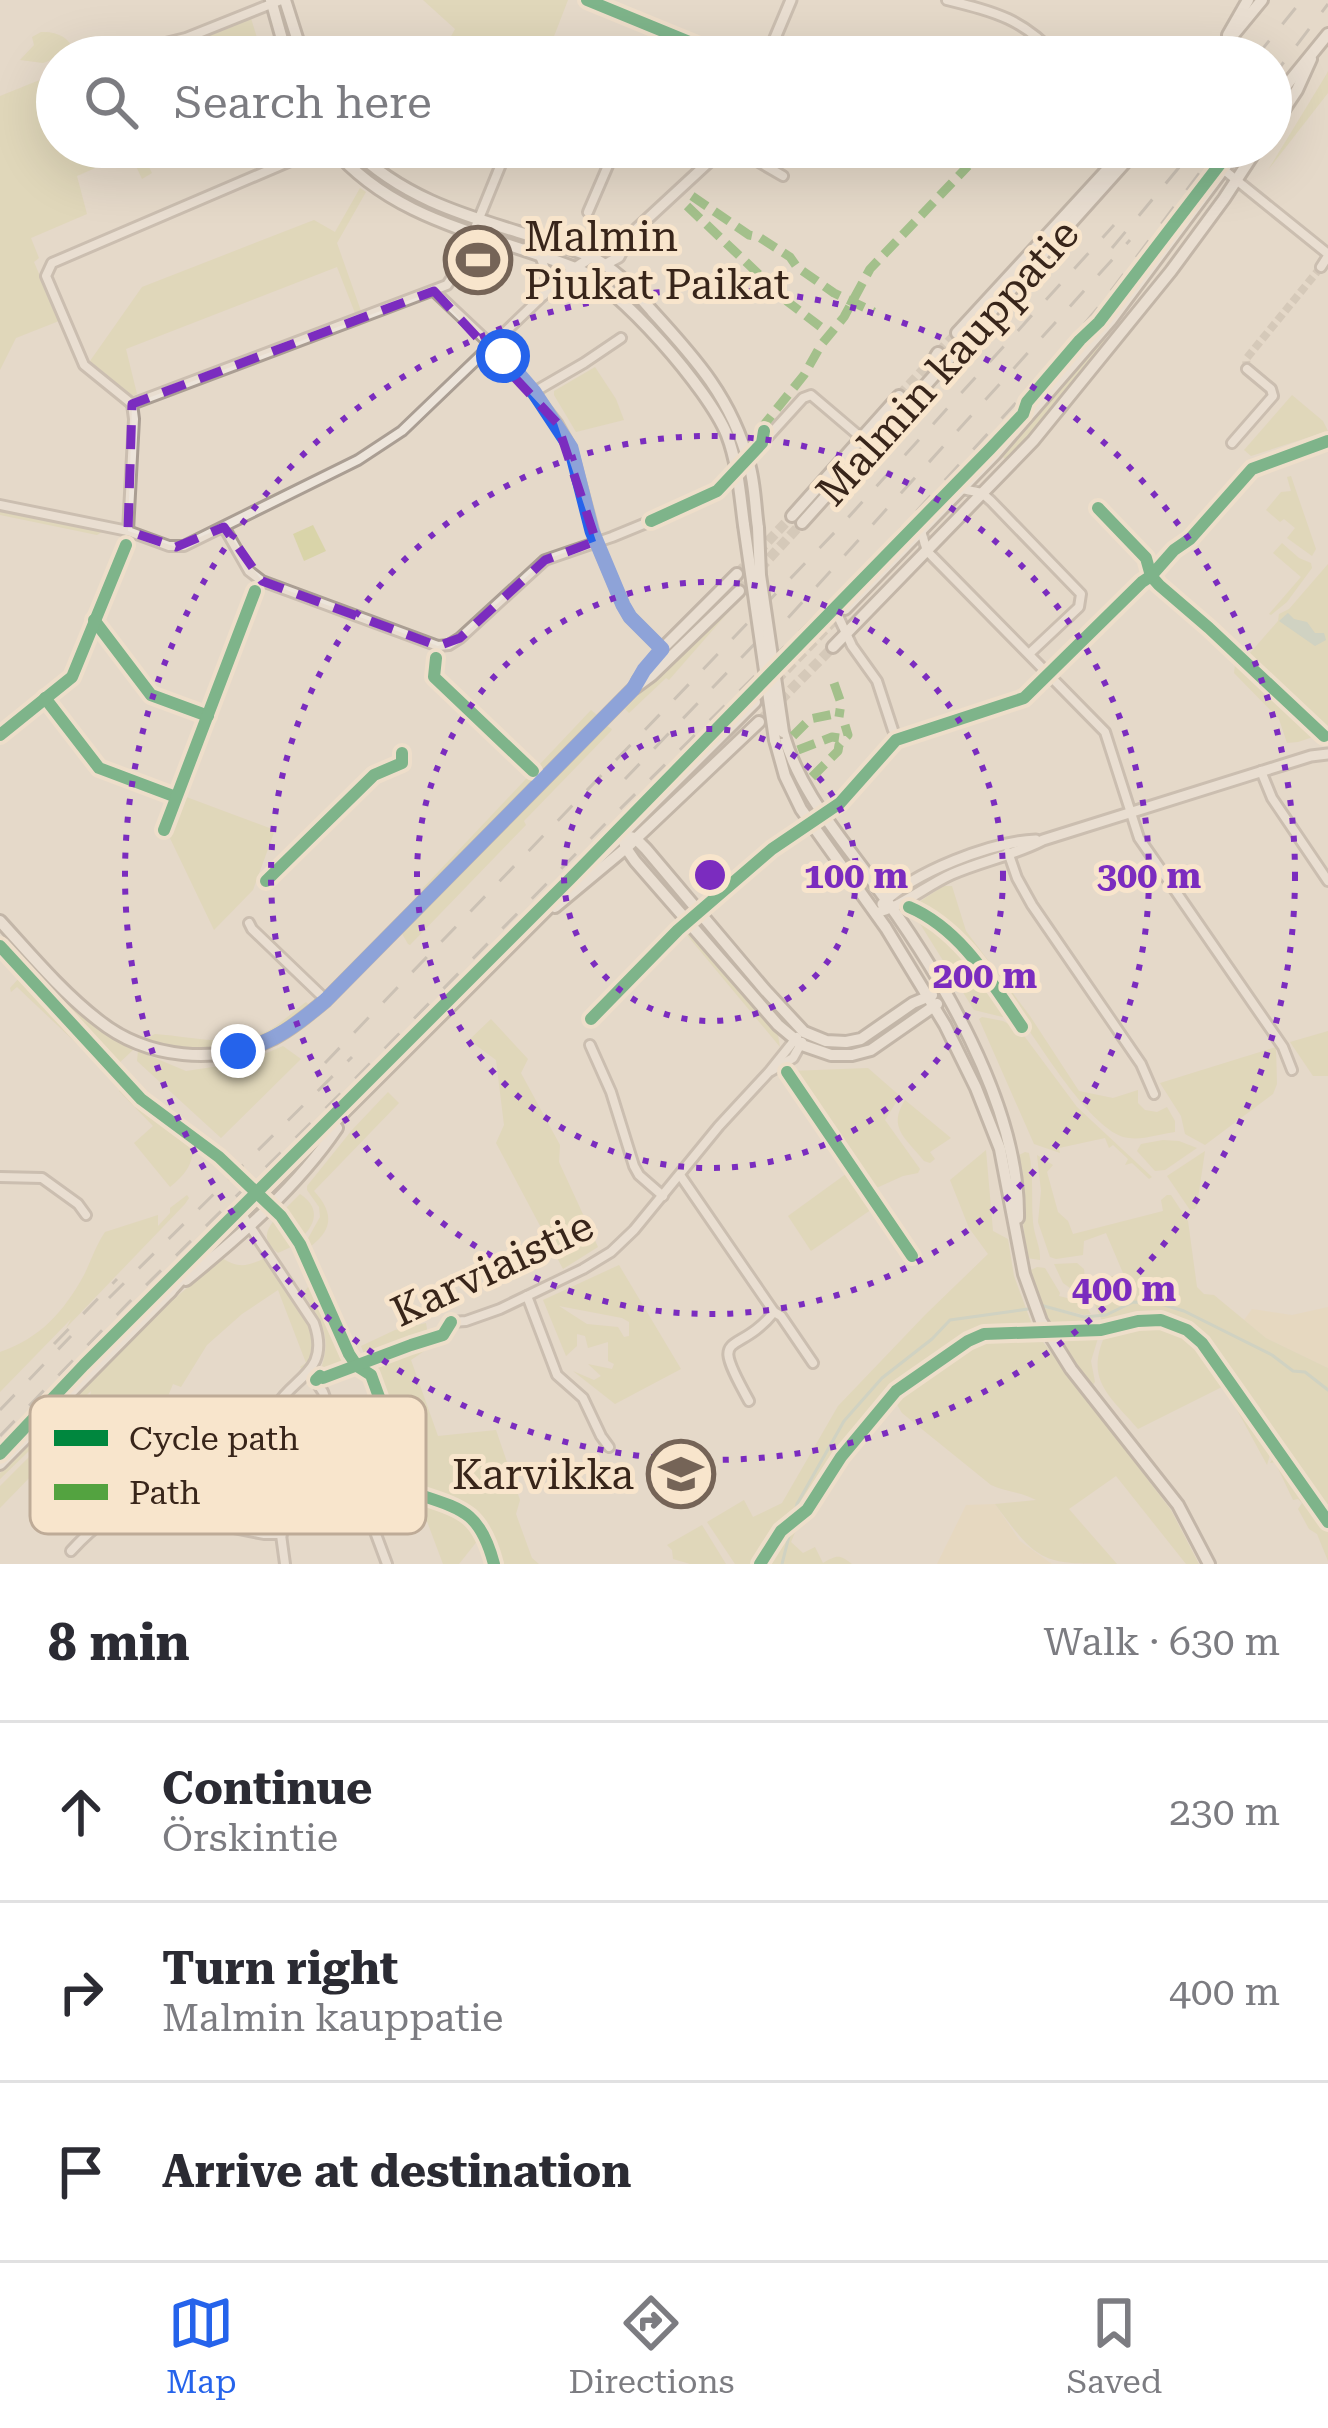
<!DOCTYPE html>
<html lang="en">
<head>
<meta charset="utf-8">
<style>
	body { margin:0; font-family:"Roboto Serif",serif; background:#f7f7f7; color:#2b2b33 }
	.stop { position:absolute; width:36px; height:36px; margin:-27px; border:9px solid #2563eb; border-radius:50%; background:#fff }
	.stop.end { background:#2563eb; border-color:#fff; box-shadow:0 3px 12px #0008 }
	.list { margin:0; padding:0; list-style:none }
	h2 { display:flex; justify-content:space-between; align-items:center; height:156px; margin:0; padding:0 48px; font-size:51px }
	h2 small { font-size:39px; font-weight:400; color:#7c7c81 }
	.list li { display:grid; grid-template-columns:78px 1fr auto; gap:36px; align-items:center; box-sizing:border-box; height:180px; padding:0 48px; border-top:3px solid #e1e1e2 }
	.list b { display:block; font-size:45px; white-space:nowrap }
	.list p { margin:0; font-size:39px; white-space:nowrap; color:#7c7c81 }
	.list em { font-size:39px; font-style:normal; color:#7c7c81 }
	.icon { flex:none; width:66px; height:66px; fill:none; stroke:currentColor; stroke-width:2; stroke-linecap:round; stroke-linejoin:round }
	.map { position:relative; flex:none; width:1328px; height:1564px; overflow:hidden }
	.search { position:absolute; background:#fff; box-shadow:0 12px 48px #0002; left:36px; right:36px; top:36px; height:132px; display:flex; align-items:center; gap:30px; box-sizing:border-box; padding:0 42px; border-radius:66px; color:#7c7c81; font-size:45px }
	.sheet { height:696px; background:#fff }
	nav { display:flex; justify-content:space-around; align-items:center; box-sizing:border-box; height:168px; border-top:3px solid #e1e1e2; background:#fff; font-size:33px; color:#7c7c81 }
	nav a { display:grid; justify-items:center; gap:6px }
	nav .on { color:#2563eb }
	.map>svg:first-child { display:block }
</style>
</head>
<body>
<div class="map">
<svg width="1328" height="1564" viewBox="0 0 1328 1564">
	<rect width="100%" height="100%" fill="#e5d9c9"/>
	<g fill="#e7d7b7">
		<polygon points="1328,1307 1328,1368 1266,1338 1244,1320 1252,1309 1292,1315"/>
		<polygon points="995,1504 1020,1541 1052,1564 937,1564 966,1505"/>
	</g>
	<g fill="#d9d4a9" fill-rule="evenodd">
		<polygon points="423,0 568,0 546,57 440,57 455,29"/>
		<polygon points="250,15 263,57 117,57 164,50"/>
		<path d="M41,32C56,31 70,37 74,52L43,63L20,60L34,45L32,37Z"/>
		<polygon points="1328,71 1328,93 1268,170 1326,75"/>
		<polygon points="57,73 57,147 139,147 152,173 142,179 130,153 77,176 87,214 31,238 39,258 34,262 59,321 16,338 0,370 0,96"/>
		<polygon points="360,188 366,192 337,243 361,311 355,313 337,267 126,349 137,394 132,396 90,361 142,287 314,220 335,232"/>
		<polygon points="1104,339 1106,343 1076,382 1006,460 1002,456"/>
		<polygon points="595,367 616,399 624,420 576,432 554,395 554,391"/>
		<polygon points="1292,395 1323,421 1328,431 1251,456 1244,450"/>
		<polygon points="1291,476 1316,549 1312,556 1287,538 1295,528 1284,519 1280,522 1266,510 1281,492 1291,491 1287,477"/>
		<polygon points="0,509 105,530 97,535 0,515"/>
		<polygon points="313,525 326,551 304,561 293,534"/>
		<polygon points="1282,543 1299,558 1311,563 1312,568 1287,602 1271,615 1269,614 1301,577 1273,553"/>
		<polygon points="1328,564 1328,732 1298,742 1287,743 1279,719 1234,673 1236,656 1243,661 1278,621 1279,614 1289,609"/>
		<polygon points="740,592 739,600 669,680 666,678 629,713 625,709"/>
		<polygon points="591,710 597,715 425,890 422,889"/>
		<polygon points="607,726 612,729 611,731 524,821 526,825 410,945 408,944 401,932"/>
		<polygon points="181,795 275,830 253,890 214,930 167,832"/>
		<path d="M943,886H952L966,931L1030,1016L1079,1091L1113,1098L1138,1090V1103L1145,1110L1157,1112L1167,1107L1175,1121V1132C1160,1134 1143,1140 1129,1138C1095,1136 1043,1049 1023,1022L974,1010L917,919L916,904Z"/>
		<polygon points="689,928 777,1029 780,1047 686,934"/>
		<polygon points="26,960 29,960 81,1013 100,1029 133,1050 117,1065 107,1061 22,965"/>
		<polygon points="20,977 26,977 123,1083 117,1088 113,1078 17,987 11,992 10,988"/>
		<path d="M306,1002L310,1006C260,1046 208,1062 145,1039L155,1034C187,1036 228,1047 259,1035C277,1028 291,1013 306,1002Z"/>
		<polygon points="982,1017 1003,1021 1019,1029 1077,1107 1152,1177 1149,1179 1132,1163 1125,1165 1128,1159 1113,1145 1109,1148 1105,1138 1059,1148 1060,1153 1034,1144 979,1019"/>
		<polygon points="491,1019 528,1059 521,1073 560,1145 559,1162 598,1247 563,1269 496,1143 504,1125 496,1060 469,1040"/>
		<polygon points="1328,1031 1328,1076 1313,1076 1290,1042"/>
		<polygon points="283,1046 301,1059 221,1138 137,1061 138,1051 186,1071 246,1062"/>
		<polygon points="1276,1047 1277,1084 1273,1094 1205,1145 1185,1134 1181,1116 1160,1083"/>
		<polygon points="868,1068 900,1096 885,1120 920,1169 918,1173 903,1176 872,1190 790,1071"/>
		<path d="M125,1086L155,1114L192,1141C196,1162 185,1175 170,1187L134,1143L153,1126L119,1091Z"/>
		<path d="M388,1092L399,1103L314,1191C335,1214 333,1231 307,1249L306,1242L320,1217L319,1207L307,1190V1186L352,1130Z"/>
		<path d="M905,1100L951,1138L930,1152L935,1159L930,1163L924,1161C906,1138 887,1128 905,1100Z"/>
		<polygon points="1163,1140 1179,1141 1197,1148 1165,1170 1155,1171 1137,1151 1141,1144"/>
		<path d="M986,1150L993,1231L1008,1239L1014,1276L1034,1330L1171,1510L1199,1564H1186L1116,1476L1069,1509L1117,1564C1042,1564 1039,1564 995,1504L1036,1500C1022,1492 1006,1492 991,1485L902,1413L896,1403L898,1398L920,1381L888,1387L836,1455L809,1499L791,1542L803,1553L815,1547L823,1563C837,1555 839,1554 852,1564H766L776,1549L774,1537L756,1564H735L707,1522L744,1500L753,1517L782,1503L838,1406L925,1315L988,1254L969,1228L950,1180Z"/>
		<polygon points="1205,1151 1197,1205 1195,1209 1190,1210 1167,1176"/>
		<path d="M1025,1152L1029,1153C1034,1176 1031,1198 1033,1222C1034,1236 1041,1247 1040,1260L1027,1258L1016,1163L1019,1155Z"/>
		<path d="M1037,1155L1053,1165L1047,1172L1058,1212L1068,1221L1073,1234L1163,1211L1161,1200L1167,1195H1171L1188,1221L1197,1287L1204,1294L1214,1295L1266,1338L1328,1368V1517L1204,1341L1198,1343L1271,1443L1272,1448L1267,1465L1224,1386L1138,1429C1109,1395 1084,1380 1106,1333L1133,1326L1128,1322L1104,1325L1089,1292L1091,1282L1123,1273L1106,1233L1084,1241L1083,1255L1056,1259L1050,1257L1038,1222L1041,1191Z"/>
		<polygon points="850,1171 875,1207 811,1251 788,1216"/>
		<path d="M300,1194C318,1206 318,1221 303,1236L281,1213Z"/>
		<path d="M187,1195L189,1198L185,1204L66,1328L71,1319L0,1392V1352C40,1338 63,1313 84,1275C91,1261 96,1245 105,1232L158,1215V1226L170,1213V1208Z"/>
		<path d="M276,1218L294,1241L291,1247L278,1253C263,1241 264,1232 276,1218Z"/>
		<path d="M222,1258C239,1269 248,1266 265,1258C285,1288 334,1336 303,1370L300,1367L306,1363L278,1290L242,1314L207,1345L181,1387L173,1384L154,1430L70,1436L0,1508V1486L90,1396L91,1391L0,1479V1473L167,1305Z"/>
		<polygon points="1077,1263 1084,1269 1085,1280 1079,1287 1070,1288 1063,1283 1054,1264"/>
		<path d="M619,1265L681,1369L615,1404L573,1371L594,1380L601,1376L588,1364L612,1369L614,1364L608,1361V1342L588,1348L585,1336L577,1334V1346L566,1356L543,1300ZM559,1306L622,1318L629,1322V1336L624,1337L618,1327L587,1324Z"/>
		<polygon points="1037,1267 1045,1268 1060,1293 1059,1296 1083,1302 1091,1314 1084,1315 1039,1304 1029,1271"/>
		<path d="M315,1286L335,1336L351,1364L325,1375L320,1371C333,1338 322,1321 303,1293L308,1287Z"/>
		<polygon points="1041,1307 1084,1318 1093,1318 1095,1326 1052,1328"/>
		<path d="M426,1323L430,1347L411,1360L438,1436L496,1430L520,1500L516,1514L532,1558L539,1564H497C495,1555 494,1544 490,1535C479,1508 441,1499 416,1491L361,1346L395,1330Z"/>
		<polygon points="1093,1333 1098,1338 1091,1361 1095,1382 1092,1386 1055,1334"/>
		<polygon points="355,1369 365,1372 368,1376 407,1486 403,1491 371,1503 403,1488 360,1373 326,1385 327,1388 321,1381"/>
		<polygon points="1276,1453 1328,1526 1328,1561 1317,1534 1309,1529 1298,1509 1302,1503 1298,1499 1293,1500 1275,1462 1270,1463"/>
		<path d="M421,1498C447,1503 466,1513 482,1535L459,1564H443L419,1500Z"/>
		<polygon points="702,1525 726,1564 690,1564 673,1559 672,1550 667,1545"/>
	</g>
	<polygon fill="#b5c9ba" points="1288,613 1294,619 1307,622 1315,633 1324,633 1326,640 1315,646 1279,621"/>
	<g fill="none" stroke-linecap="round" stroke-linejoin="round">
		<g stroke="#b5c9ba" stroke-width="3">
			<polyline points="1040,1305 1084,1317 1106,1315 1133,1302 1158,1303 1184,1311 1272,1355 1293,1371 1305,1372 1328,1390"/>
			<polyline points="782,1564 797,1504 844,1421 882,1378 932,1339 950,1320 1028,1309"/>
		</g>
		<polyline stroke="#c2b5a6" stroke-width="8" stroke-dasharray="8 4" stroke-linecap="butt" points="1247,369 1246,359 1321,267"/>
		<g stroke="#c2b5a6" stroke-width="10" stroke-dasharray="10 5" stroke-linecap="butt">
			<polyline points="938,353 957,333"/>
			<polyline points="899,396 936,356"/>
			<polyline points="737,574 792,516"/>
			<polyline points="739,591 802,523"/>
			<polyline points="755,702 845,609"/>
			<polyline points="759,722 833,647"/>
		</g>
		<g stroke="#aa9e93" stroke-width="14">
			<g id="minor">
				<path d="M947,0C995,12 1024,19 1057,57"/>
				<polyline points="141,49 186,38 281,0"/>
				<polyline points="543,57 545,52"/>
				<polyline points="655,57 666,32"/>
				<polyline points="733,147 783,176"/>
				<polyline points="1224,170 1328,254"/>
				<polyline points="588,212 616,147"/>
				<polyline points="473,233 508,147"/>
				<polyline points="540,256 547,274 544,295"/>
				<polyline points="1321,267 1328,256"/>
				<polyline points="434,291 510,363 557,423 571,448 596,541 623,605 630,617 663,650"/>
				<polyline points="551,294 585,275"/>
				<polyline points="534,392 584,363 621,338"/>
				<polyline points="132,404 84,365 46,276 52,263 323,147"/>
				<polyline points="1232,443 1273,396 1271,389 1247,369"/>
				<polyline points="746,453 763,442 803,398 811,395 871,446"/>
				<polyline points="962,489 982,493 991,501 1081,594 1079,607 1030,653"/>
				<polyline points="0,505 128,531 169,546 184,546 358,460 402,431 557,282 575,268"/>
				<polyline points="224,527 249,571 262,581 438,646 449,645 460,638 545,560 612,537 651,521"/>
				<polyline points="128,531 134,419 132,404 447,285 465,258"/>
				<polyline points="921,531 927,551 1105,732 1139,838 1283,1047 1292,1070"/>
				<polyline points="838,616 852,646 877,681 893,730"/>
				<polyline points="1261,771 1272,798 1328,881"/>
				<polyline points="1008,852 1017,878 1032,905 1141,1064 1154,1094"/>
				<polyline points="249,923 252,929 326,1000"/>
				<polyline points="590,1045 611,1092 634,1166 639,1175 663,1196"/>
				<polyline points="771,1071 793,1058 802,1042"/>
				<path d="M680,1175L774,1312C736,1359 707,1326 749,1401"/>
				<polyline points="0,1177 42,1178 78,1204 86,1215"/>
				<path d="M243,1216L314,1323C336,1386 267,1376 268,1440L285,1564"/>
				<polyline points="527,1296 557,1375 583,1398 601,1436 609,1447"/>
				<polyline points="774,1312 781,1316 813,1363"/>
				<polyline points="451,1322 466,1321 500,1309 583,1269 611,1252 634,1230 719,1126 769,1072 797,1037"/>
				<polyline points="309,1371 323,1392 387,1564"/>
				<path d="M71,1551C93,1527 113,1509 147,1511L264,1534H282"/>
			</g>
		</g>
		<g stroke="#aa9e93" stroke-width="15">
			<g id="tertiary">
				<polyline points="767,57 791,0"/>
				<polyline points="575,268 617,240 630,235 725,147"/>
				<polyline points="588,274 619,257 630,235"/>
				<path d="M882,904C914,872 991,842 1036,840"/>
				<path d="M875,913C904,906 925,886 952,874C982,861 1014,855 1043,840L1311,756L1328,754"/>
			</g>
		</g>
		<g stroke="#998d82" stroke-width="16">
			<g id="secondary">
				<polyline points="271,0 287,57"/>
				<polyline points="285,0 303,57"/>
				<polyline points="1228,35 1248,0"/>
				<polyline points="1215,57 1262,0"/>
				<polyline points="1271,104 1328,34"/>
				<polyline points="1271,129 1297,90 1311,59"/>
				<path d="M332,147C394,222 489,234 575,268C619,286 709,390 727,435C738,464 740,495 744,525"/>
				<path d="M351,147C418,213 499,222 582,253C612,264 632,288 652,311C696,359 732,399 749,464C755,484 755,507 758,528"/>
				<polyline points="957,333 1128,147"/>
				<polyline points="936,356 938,353"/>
				<polyline points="792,516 899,396"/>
				<polyline points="802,523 1139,147"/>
				<polyline points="845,609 995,454 1111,320 1240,147"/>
				<polyline points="833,647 1033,441 1171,271 1224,199 1258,147"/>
				<polyline points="638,681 662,649 737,574"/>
				<path d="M783,732C798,789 839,835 873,882C938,969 1020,1105 1018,1218"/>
				<polyline points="775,740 785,776 801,809 886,928 945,1025 976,1088 1000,1149 1024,1274 1041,1321 1071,1369 1178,1505 1209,1564"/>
				<polyline points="622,835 626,848 635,861 778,1025 802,1045 831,1055 852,1055 871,1050 937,1004"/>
				<polyline points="622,835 635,838 646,849 765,990 804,1032 826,1041 846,1042 861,1039 913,1003 932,995"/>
				<polyline points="555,907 626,848 759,722"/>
				<path d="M0,921C31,955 62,992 98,1020C146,1059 218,1066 274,1038C293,1028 309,1014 326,1000L633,689L652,675L739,591"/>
				<path d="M186,1280C241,1235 297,1187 337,1128"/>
				<polyline points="169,1293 219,1237 755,702"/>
				<polyline points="0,1464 171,1291"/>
			</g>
		</g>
		<use href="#minor" stroke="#ede5db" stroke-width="8"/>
		<use href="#tertiary" stroke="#ede5db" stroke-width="9"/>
		<use href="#secondary" stroke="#ede5db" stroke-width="10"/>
		<g stroke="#aba49c" stroke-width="3" stroke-dasharray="21 21" stroke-linecap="butt">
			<polyline points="1256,57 1302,0"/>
			<polyline points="1271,79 1328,4"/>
			<polyline points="1112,248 1196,147"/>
			<polyline points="760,649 1130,240"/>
			<polyline points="625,779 766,632"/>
			<polyline points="325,1063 835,532 1114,225"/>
			<polyline points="109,1298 352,1057"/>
			<polyline points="54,1344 117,1279"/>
			<polyline points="0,1410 71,1336"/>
			<polyline points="0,1436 136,1295 339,1095 613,816 870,562 1035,382 1102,303 1219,147"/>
		</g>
		<g stroke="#998d82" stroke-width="16" stroke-linecap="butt">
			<g id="secondary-bridge">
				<polyline points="744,525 775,740"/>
				<polyline points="758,528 760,575 783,732"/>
			</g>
		</g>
		<use href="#secondary-bridge" stroke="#ede5db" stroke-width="10"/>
		<g stroke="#53a340" stroke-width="9" stroke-dasharray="18 9" stroke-linecap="butt">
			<polyline points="692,196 749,235 759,237 790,257 797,267 834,293 874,312"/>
			<polyline points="687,206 788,302 830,334"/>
			<polyline points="764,431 763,426 804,375 821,345 844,317 870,269 968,166"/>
			<polyline points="834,683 841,703 839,717"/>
			<polyline points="793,736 810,719 839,713"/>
			<polyline points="798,750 832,737 839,738"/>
			<polyline points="812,777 838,751 839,745 848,735 845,725"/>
		</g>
		<g stroke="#f8e5cc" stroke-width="20">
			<g id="cycleway">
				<polyline points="587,0 726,57"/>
				<polyline points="1098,508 1146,558 1151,576 1159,585 1209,628 1324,736"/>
				<polyline points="651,521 717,491 762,443 764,431"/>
				<polyline points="94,620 151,695 208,716"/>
				<polyline points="436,658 434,677 533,771"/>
				<polyline points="45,698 99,768 176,797"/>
				<polyline points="0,735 72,677 126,545"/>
				<polyline points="164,830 255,591"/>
				<polyline points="266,881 374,775 402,763 402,753"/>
				<path d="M909,907C961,929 992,983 1022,1027"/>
				<path d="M0,946L141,1099L219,1157L281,1216L300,1244L349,1354L357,1366L371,1375L414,1493C462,1509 480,1511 494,1564"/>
				<polyline points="591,1019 678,930 772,849 840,803 896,740 1024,698 1142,582 1151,576 1174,550 1190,539 1252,469 1328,441"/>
				<polyline points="787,1072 912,1256"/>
				<polyline points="316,1380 320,1376 323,1378 411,1345 443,1335 451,1322"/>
				<polyline points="0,1454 84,1365 570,879 990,449 1023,414 1027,402 1080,340 1099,322 1233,147"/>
				<polyline points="760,1564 781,1531 807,1510 841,1457 896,1391 968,1341 984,1334 1101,1330 1138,1321 1161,1320 1187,1330 1202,1343 1328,1522"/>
			</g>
		</g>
		<use href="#cycleway" stroke="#00873e" stroke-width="12"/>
	</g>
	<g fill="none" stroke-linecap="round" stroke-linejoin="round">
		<path stroke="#2563eb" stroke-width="15" d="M238,1051C273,1043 299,1023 326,1000L633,689L644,670L662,649L630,617L623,605L592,531L571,448L534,392L503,356"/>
	</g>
	<path d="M0 0H1328V1564H0ZM434,291L557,423L596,541L545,560L460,638L438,646L262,581L224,527L176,547L128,531L132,404Z" fill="#e5d9c9" fill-opacity=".55" fill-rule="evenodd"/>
	<path fill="none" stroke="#7b2cbf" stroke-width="9" stroke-dasharray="24 15" stroke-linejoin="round" d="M434,291L557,423L596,541L545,560L460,638L438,646L262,581L224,527L176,547L128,531L132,404Z"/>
	<g fill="none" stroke="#7b2cbf" stroke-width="6" stroke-dasharray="6 12">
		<circle cx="710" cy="875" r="146"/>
		<circle cx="710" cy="875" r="293"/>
		<circle cx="710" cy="875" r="439"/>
		<circle cx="710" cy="875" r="585"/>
	</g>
	<defs>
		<g id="stadium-ring" transform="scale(3.45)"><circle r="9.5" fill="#f8e5cc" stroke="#756457" stroke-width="1.5"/><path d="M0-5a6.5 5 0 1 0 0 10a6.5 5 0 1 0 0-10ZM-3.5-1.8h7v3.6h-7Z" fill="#756457"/></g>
		<g id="school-ring" transform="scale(3.45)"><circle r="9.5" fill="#f8e5cc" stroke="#756457" stroke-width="1.5"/><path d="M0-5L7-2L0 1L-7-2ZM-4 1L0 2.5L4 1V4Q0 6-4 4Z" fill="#756457"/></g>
	</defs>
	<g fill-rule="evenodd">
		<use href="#stadium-ring" x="478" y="260"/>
		<use href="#school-ring" x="681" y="1474"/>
	</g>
	<g text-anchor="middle" stroke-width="10" stroke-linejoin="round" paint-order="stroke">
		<g font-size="42" fill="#38251a" stroke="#f8e5cc" text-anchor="start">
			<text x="524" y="251">Malmin<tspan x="524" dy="48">Piukat Paikat</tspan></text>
			<text x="634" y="1489" text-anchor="end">Karvikka</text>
		</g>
		<g font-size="42" fill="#38251a" stroke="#f8e5cc">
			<text transform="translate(947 362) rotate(-48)" y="15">Malmin kauppatie</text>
			<text transform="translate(492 1268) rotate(-25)" y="15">Karviaistie</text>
		</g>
	</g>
	<rect x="30" y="1396" width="396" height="138" rx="18" fill="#f8e5cc" stroke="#beab97" stroke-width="3"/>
	<rect x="54" y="1430" width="54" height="16" fill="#00873e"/>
	<rect x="54" y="1484" width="54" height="16" fill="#53a340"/>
	<g font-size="33" fill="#38251a">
		<text x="129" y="1450">Cycle path</text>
		<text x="129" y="1504">Path</text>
	</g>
	<circle cx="710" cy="875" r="18" fill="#7b2cbf" stroke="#f8e5cc" stroke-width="6"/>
	<g font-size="36" text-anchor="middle" font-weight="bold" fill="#7b2cbf" stroke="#f8e5cc" stroke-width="10" stroke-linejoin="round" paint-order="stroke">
		<text x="856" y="888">100 m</text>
		<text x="1149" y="888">300 m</text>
		<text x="985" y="988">200 m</text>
		<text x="1124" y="1301">400 m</text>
	</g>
</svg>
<div class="stop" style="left:503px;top:356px"></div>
<div class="stop end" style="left:238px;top:1051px"></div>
<div class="search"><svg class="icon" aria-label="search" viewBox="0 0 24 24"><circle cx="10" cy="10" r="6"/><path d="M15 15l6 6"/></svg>Search here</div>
</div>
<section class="sheet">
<h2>8 min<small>Walk · 630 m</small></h2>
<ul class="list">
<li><svg class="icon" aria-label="ahead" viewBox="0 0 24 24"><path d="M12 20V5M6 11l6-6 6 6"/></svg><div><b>Continue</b><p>Örskintie</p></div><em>230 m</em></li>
<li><svg class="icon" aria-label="right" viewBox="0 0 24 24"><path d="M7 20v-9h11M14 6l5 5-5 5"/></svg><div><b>Turn right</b><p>Malmin kauppatie</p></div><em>400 m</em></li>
<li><svg class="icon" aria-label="arrive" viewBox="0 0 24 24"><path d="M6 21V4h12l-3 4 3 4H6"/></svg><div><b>Arrive at destination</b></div></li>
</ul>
</section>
<nav>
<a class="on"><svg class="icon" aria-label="map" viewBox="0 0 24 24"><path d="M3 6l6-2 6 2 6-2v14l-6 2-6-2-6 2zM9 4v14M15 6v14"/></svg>Map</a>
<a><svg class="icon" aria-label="directions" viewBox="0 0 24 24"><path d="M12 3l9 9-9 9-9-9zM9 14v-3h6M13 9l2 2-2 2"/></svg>Directions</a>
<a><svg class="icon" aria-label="saved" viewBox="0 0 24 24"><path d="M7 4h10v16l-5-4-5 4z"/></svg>Saved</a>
</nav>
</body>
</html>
